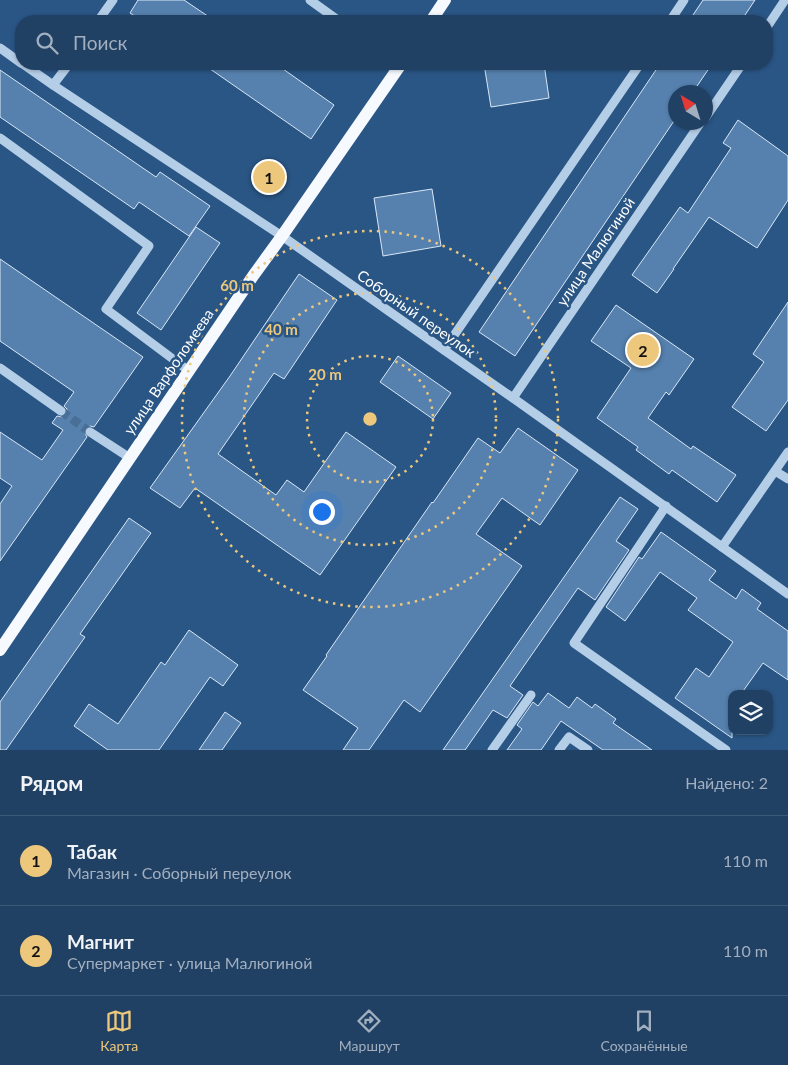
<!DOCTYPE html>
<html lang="ru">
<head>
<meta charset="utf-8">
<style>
	body { margin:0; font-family:Lato,sans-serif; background:#2d4b6d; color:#f1f3f6 }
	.controls { position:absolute; right:15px; bottom:15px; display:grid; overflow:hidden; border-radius:10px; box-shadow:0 1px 4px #0004 }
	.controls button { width:45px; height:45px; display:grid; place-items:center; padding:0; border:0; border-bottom:1px solid #3d5978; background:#204064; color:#f1f3f6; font:25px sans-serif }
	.compass { position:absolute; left:668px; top:85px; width:45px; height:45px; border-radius:50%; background:#204064; box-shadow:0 1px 4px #0004; rotate:322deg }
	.you { position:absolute; left:321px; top:511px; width:18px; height:18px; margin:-12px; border:4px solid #fff; border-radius:50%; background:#1a73e8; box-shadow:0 0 0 8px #1a73e833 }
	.badge { display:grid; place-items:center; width:32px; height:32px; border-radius:50%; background:#edc87c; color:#111; font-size:16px; font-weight:700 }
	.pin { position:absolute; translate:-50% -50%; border:2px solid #fff; box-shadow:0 1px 5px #0006 }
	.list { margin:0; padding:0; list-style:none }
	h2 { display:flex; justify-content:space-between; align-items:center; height:65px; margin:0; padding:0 20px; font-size:21px }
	h2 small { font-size:16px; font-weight:400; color:#a2afbf }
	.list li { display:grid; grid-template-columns:32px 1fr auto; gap:15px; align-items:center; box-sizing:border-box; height:90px; padding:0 20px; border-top:1px solid #3d5978 }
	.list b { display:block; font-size:19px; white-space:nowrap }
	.list p { margin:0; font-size:16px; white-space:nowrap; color:#a2afbf }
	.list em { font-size:16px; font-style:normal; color:#a2afbf }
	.icon { flex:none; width:28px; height:28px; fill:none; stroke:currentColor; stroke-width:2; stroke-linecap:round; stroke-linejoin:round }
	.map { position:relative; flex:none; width:788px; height:750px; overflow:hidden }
	.search { position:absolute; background:#204064; box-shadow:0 1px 4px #0004; left:15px; right:15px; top:15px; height:55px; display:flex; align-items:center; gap:12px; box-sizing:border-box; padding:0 18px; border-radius:20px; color:#a2afbf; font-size:19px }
	.sheet { height:245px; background:#204064 }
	nav { display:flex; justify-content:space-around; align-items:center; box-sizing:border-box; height:70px; border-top:1px solid #3d5978; background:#204064; font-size:14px; color:#a2afbf }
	nav a { display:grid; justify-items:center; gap:2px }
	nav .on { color:#edc87c }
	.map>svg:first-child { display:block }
</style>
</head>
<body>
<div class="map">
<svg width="788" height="750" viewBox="0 0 788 750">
	<rect width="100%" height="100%" fill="#2a5685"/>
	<g fill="#5681ae" stroke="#d8e7f6">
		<polygon points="138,0 184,0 215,21 142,21 130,13"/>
		<polygon points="703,0 755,0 741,21 689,21"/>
		<polygon points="203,64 276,64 334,105 311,139"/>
		<polygon points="484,64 544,64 549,98 491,107"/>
		<polygon points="660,64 712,64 693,92 676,92 676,118 515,356 479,332"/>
		<polygon points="0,70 156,177 160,172 210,206 189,236 139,202 134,209 0,117"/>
		<polygon points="738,120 788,156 788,200 757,248 709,217 673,269 674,269 657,293 632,275 680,207 688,213 731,148 723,143"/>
		<polygon points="432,189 441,246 383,256 374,198"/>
		<polygon points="196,227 220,243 161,330 137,313"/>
		<polygon points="0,259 143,357 94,427 90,426 85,428 84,432 87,437 0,561 0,504 12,486 0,478 0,432 42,460 63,430 52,423 57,416 63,417 66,414 67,409 64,406 74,392 0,341"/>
		<polygon points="299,274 337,300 284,379 274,373 218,454 276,495 287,480 304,492 346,432 396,467 320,575 195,488 180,508 150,488 230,376"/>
		<polygon points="788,302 788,400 766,431 732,407 764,362 753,354"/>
		<polygon points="616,305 694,359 669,395 666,392 648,418 691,449 693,446 736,475 717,502 672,470 669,474 636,450 638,447 597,418 631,368 591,341"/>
		<polygon points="398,356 451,393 433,419 380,382"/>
		<polygon points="518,428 578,470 540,525 502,498 476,534 522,566 420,712 404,700 369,750 343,750 358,728 303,690 327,656 326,655 432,502 433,503 478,438 500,453"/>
		<polygon points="620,497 638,509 616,541 629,550 595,600 578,588 510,686 523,695 507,718 493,710 465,750 443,750"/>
		<polygon points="129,518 151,533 80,634 85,637 6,750 0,750 0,702"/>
		<polygon points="661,532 716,571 709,580 736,599 742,589 761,603 757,609 788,631 788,680 763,663 741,694 732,694 732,738 675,698 696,668 709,677 733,642 688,610 697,598 660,572 625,621 606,607 639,557 642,559"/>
		<polygon points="189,630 238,665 223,686 210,677 159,750 108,750 74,726 89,704 118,724 161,662 165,665"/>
		<polygon points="548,693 569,708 577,697 592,708 595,704 616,719 613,723 652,750 603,750 561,721 541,750 507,750 522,729 517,725 533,702 538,706"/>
		<polygon points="225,712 241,723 222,750 199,750"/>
	</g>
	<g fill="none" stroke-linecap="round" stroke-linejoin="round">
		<polyline stroke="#4a6f97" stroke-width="9" stroke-dasharray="9 4.5" stroke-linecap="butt" points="61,411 90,432"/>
		<g stroke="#b5cee7" stroke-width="9">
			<polyline points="310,0 339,21"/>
			<polyline points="98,21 113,0"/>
			<polyline points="670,21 684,0"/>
			<polyline points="767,27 785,0"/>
			<polyline points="0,48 21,63"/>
			<polyline points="23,64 53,85 282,236 444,350 513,398 788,594"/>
			<polyline points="53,85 69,64"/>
			<polyline points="706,117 742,64"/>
			<polyline points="0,138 149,246 106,309 189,371"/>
			<polyline points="444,350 640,64"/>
			<polyline points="0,368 61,411"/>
			<polyline points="513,398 701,122"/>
			<polyline points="90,432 130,458"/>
			<polyline points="775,471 788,479"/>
			<polyline points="666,506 574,643 726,750"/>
			<polyline points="722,547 788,452"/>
			<polyline points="492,750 531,695"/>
			<polyline points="559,750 569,737 588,750"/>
		</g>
		<g stroke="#f6f9fe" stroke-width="12">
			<polyline points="431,21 445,0"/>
			<polyline points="0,650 253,276 282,236 401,64"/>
		</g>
	</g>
	<g fill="none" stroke="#edc87c" stroke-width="2.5" stroke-dasharray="2.5 5">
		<circle cx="370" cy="419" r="63"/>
		<circle cx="370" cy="419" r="126"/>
		<circle cx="370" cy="419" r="188"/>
	</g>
	<g text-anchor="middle" stroke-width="5" stroke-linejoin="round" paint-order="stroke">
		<g font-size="15" fill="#fff" stroke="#2a5685">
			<text transform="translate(596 252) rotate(-56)" y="5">улица Малюгиной</text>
			<text transform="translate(416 314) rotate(35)" y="5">Соборный переулок</text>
			<text transform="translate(169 372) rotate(-56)" y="5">улица Варфоломеева</text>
		</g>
	</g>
	<circle cx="370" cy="419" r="8" fill="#edc87c" stroke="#2a5685" stroke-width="2.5"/>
	<g font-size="15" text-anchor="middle" font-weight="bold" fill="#edc87c" stroke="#2a5685" stroke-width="5" stroke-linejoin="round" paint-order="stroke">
		<text x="237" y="291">60 m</text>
		<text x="281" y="335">40 m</text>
		<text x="325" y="380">20 m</text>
	</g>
</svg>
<div class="controls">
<button><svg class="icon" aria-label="layers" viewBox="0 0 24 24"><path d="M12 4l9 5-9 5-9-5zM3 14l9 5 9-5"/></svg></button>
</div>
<svg class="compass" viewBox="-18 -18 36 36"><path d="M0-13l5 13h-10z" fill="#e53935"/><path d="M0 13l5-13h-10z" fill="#a2afbf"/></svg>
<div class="you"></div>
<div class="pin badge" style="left:269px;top:177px">1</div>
<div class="pin badge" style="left:643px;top:350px">2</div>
<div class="search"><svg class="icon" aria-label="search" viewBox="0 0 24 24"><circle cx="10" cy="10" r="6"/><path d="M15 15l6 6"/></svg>Поиск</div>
</div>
<section class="sheet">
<h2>Рядом<small>Найдено: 2</small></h2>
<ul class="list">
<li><span class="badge">1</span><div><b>Табак</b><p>Магазин · Соборный переулок</p></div><em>110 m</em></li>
<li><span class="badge">2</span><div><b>Магнит</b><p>Супермаркет · улица Малюгиной</p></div><em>110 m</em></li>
</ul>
</section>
<nav>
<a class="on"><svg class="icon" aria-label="map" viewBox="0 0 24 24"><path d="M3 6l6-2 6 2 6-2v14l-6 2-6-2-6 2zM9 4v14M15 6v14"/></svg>Карта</a>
<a><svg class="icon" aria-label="directions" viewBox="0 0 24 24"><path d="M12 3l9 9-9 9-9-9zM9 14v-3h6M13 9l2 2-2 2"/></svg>Маршрут</a>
<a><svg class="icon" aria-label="saved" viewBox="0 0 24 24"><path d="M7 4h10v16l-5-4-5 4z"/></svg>Сохранённые</a>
</nav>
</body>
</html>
